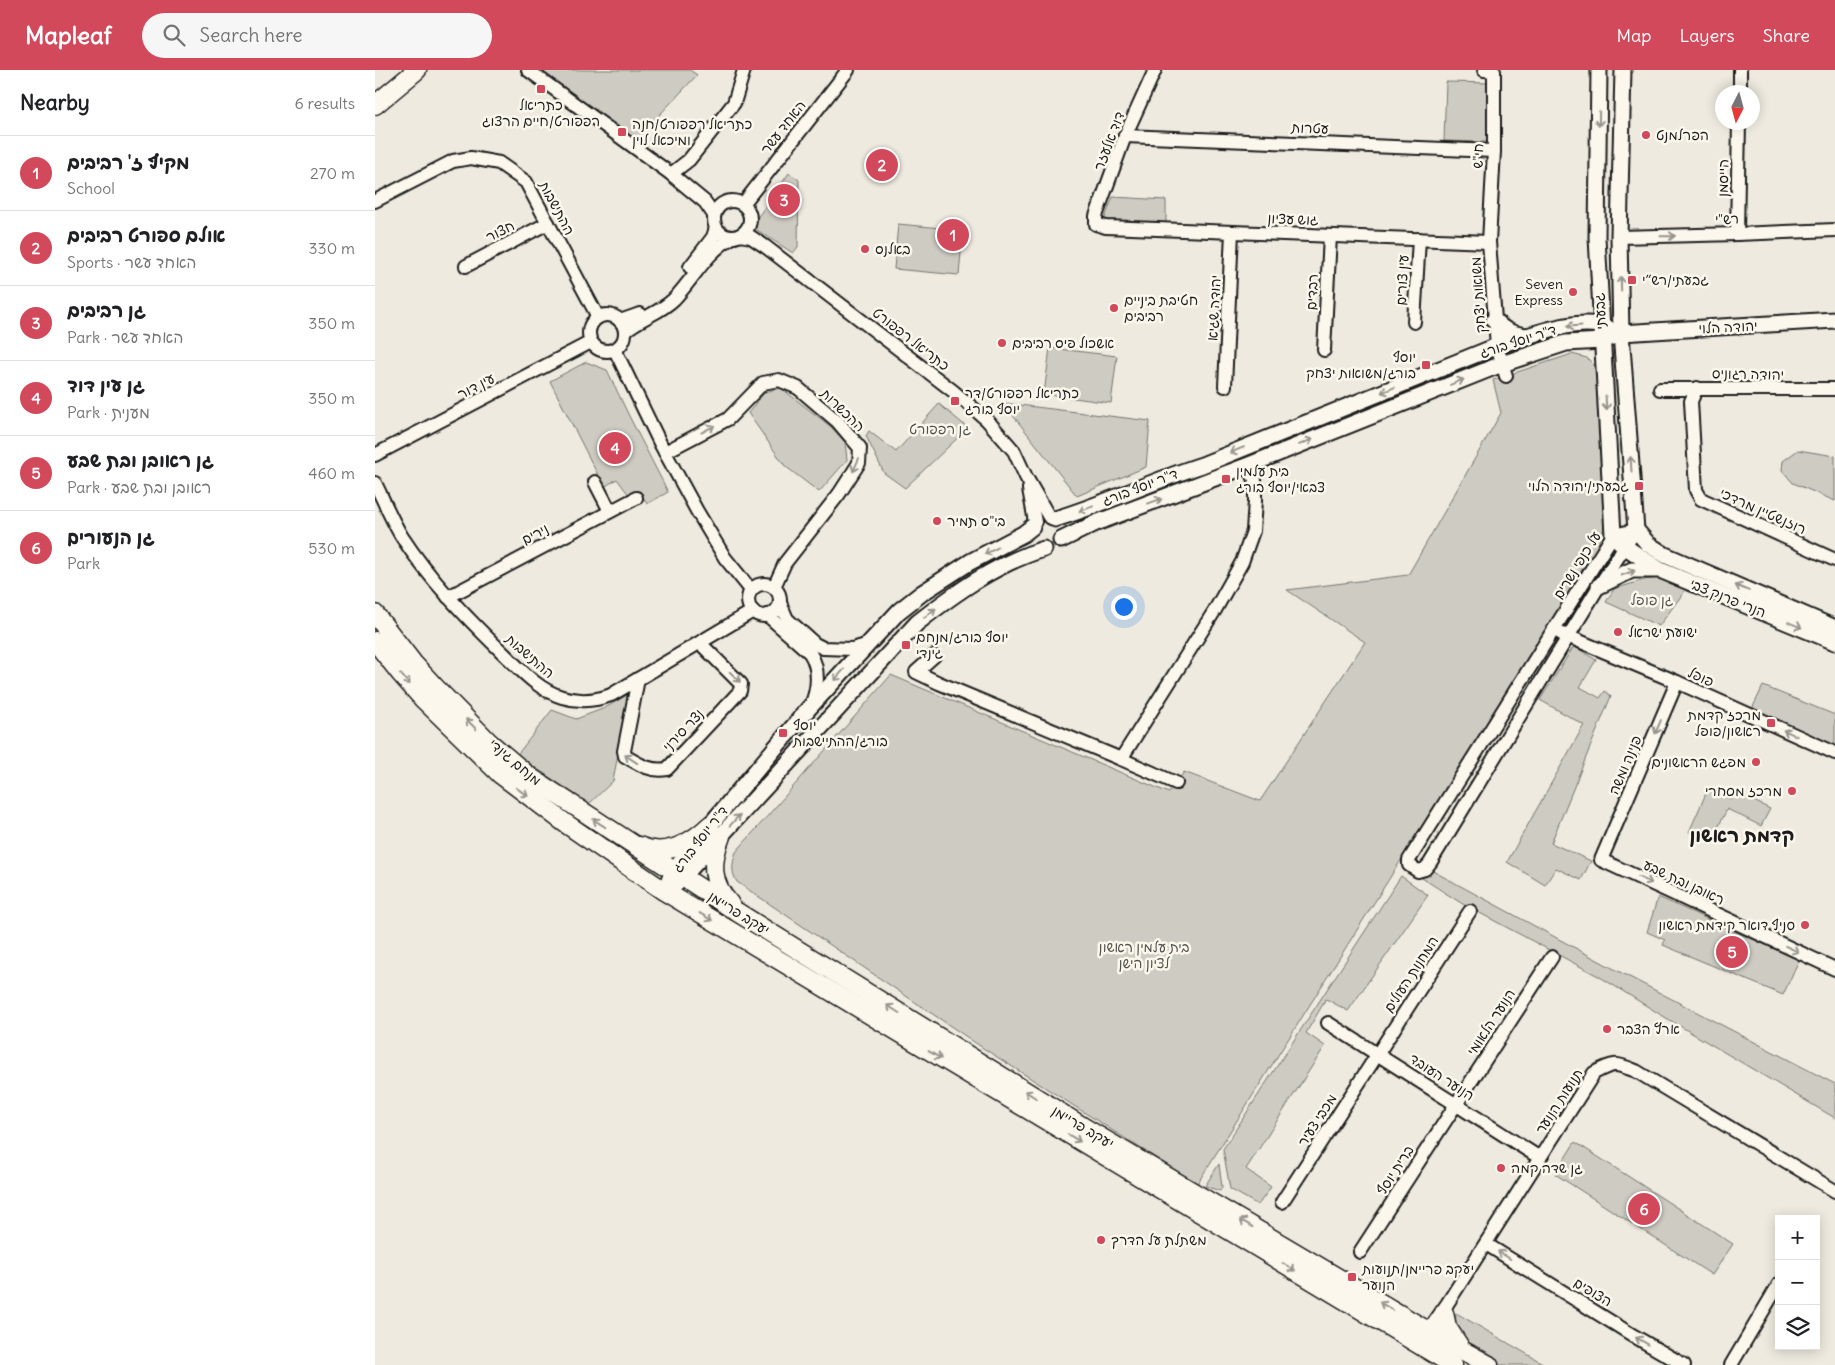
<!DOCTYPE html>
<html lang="en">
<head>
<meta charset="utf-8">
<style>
	body { margin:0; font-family:Delius,"Playpen Sans Hebrew",sans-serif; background:#f6f6f6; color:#202124 }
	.controls { position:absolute; right:15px; bottom:15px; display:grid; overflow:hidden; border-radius:0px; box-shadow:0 2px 12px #0003 }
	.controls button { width:45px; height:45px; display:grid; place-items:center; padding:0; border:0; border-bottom:1px solid #e0e0e0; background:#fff; color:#202124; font:25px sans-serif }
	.compass { position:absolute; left:1340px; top:15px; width:45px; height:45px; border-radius:50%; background:#fff; box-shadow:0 2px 12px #0003; rotate:186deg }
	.you { position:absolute; left:748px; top:536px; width:18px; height:18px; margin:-12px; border:4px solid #fff; border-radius:50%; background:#1a73e8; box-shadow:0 0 0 8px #1a73e833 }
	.badge { display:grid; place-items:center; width:32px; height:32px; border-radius:50%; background:#d1495b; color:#fff; font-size:16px; font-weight:700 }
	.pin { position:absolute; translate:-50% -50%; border:2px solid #fff; box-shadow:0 1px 5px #0006 }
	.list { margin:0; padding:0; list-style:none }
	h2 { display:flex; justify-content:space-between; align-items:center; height:65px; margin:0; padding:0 20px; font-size:21px }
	h2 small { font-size:16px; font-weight:400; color:#757577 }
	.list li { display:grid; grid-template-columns:32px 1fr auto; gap:15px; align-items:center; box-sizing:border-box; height:75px; padding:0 20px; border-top:1px solid #e0e0e0 }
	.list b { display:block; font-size:19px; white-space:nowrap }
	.list p { margin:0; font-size:16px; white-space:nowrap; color:#757577 }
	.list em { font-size:16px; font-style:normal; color:#757577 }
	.icon { flex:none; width:28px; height:28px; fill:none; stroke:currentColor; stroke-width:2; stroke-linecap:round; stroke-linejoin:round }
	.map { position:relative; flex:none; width:1460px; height:1295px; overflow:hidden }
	header { display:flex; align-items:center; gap:30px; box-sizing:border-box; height:70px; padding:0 25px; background:#d1495b; color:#fff }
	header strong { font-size:24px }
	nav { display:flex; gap:28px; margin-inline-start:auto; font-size:18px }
	.search { width:350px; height:45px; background:#f6f6f6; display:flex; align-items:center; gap:12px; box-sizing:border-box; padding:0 18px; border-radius:28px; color:#757577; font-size:19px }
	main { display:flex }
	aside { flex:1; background:#fff }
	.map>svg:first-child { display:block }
</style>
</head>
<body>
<header>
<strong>Mapleaf</strong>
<div class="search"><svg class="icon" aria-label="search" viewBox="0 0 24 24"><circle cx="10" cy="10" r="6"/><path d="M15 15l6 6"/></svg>Search here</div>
<nav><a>Map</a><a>Layers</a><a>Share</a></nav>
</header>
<main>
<aside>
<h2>Nearby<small>6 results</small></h2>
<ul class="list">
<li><span class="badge">1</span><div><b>מקיף ז' רביבים</b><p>School</p></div><em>270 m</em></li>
<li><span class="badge">2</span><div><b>אולם ספורט רביבים</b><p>Sports · האחד עשר</p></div><em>330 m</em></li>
<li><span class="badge">3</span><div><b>גן רביבים</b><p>Park · האחד עשר</p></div><em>350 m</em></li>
<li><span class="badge">4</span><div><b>גן עין דוד</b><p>Park · מענית</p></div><em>350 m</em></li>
<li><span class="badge">5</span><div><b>גן ראובן ובת שבע</b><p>Park · ראובן ובת שבע</p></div><em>460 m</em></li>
<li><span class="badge">6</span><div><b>גן הנעורים</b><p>Park</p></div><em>530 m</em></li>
</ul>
</aside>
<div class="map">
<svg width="1460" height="1295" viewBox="0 0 1460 1295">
	<rect width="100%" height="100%" fill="#eeeadf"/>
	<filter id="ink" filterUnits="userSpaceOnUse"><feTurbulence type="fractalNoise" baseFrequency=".02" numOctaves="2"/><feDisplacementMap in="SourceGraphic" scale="10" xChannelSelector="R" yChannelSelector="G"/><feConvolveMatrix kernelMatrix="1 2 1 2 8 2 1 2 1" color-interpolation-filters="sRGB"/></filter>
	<g filter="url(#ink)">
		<g fill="#ceccc2" stroke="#75746f">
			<polygon points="165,0 315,0 322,5 260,71"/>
			<polygon points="1071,12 1116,13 1114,72 1069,71"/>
			<polygon points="414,103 424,110 423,177 418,183 382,160 380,151"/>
			<polygon points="738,127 791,130 791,154 729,150"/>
			<polygon points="523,154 588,160 584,205 519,199"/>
			<polygon points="675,278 742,286 736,333 669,324"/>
			<path d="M1197,284L1212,288L1222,298L1229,458L1220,482L822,1114L611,980L362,812C356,802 357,794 361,782L516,605L794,723L809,702L885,731L990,572L912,520L1033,505L1126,343L1118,310Z"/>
			<polygon points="211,292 232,300 254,346 293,422 272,434 265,421 254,425 242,409 229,417 175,311"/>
			<polygon points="406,318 455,356 470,372 472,390 444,422 410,396 373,343 390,322"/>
			<polygon points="628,333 775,351 771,397 702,426"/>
			<polygon points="564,334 593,358 530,418 509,403 491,366 494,361 521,382"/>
			<polygon points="1423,380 1460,386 1460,431 1418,413 1407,400 1408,391"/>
			<polygon points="1283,508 1312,518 1284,556 1231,532 1239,519 1269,510"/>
			<polygon points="1199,576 1221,590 1205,617 1225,628 1230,621 1236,626 1176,773 1216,791 1206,810 1181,798 1170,815 1132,792 1209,655 1165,630"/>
			<polygon points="1388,616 1460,645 1460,675 1377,639"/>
			<polygon points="254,624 238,711 214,734 142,685 177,640 201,649 230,638"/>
			<polygon points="1333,719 1356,729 1361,722 1395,739 1386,756 1352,739 1336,772 1314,762"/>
			<polygon points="1054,799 1241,900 1460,1014 1460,1048 1283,943 1225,907 1086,833 1047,808"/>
			<polygon points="1026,806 1053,825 973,941 951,929 931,963 950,976 871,1099 896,1117 883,1135 855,1119 848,1079"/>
			<polygon points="1283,827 1424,890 1408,925 1288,875 1290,870 1272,862"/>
			<polygon points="1200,1072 1358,1174 1337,1205 1180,1104"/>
			<polygon points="844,1094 847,1117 845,1121 830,1116"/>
			<polygon points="1081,1243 1171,1295 1114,1295 1080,1262"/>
		</g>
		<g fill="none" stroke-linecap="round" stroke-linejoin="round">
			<g stroke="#1c1c1c" stroke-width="16">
				<g id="minor">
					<polyline points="153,0 296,104 330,132 339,145"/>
					<polyline points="780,0 750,66 721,146 721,154 731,157 1114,172"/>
					<polyline points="1109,0 1119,1 1119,81 1114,172 1122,276 1131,306"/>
					<polyline points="1365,22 1365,0"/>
					<polyline points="750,66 1119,81"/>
					<polyline points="296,104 314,90 359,33 369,0"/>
					<circle cx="357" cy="149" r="18"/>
					<polyline points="0,131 78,91 96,88 124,93 151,112 223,247"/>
					<polyline points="368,134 473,0"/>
					<polyline points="1362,164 1364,52"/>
					<polyline points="365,165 376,167 391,177 578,321 612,350 639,381 651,407 674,447"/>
					<polyline points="1244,167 1362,164 1460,160"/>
					<polyline points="91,196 173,153"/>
					<polyline points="315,197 338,167 341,158"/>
					<circle cx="232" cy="263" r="18"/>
					<polyline points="245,251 265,244"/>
					<polyline points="1039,252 1044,169"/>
					<path d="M250,261C265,248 285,243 299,229C319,208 332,181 358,167"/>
					<polyline points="240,280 286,375 322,441 350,488 376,520"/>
					<polyline points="949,280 955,166"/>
					<polyline points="850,316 857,162"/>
					<polyline points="1322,318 1316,331 1321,420 1326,429 1460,490"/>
					<polyline points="1285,319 1460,319"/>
					<polyline points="290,382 353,349 388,313 404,310 423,318 463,352 485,378 484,393 464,424 410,493 399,517"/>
					<polyline points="0,385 216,272"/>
					<polyline points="220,412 235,441"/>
					<path d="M0,413C9,431 17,451 27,467C55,510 91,547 127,582C145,599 163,620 187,627C204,632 220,631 236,625L378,541"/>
					<polyline points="654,419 660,452"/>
					<polygon points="1261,460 1224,516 1055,793 1050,799 1043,801 1034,795 1034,790 1238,465"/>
					<circle cx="389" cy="530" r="16"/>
					<polyline points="73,527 261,428"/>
					<polyline points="405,533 412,549 440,574 448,578 477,579 491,575"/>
					<path d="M392,545L435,583C445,599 443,619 436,635"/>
					<polyline points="1185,563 1302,612 1460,683"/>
					<polyline points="559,586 541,602 564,613 746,689 840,540 867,492 878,461 880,431 880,410 874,395"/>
					<path d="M263,609L249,681L250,686C264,694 275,702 292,699L365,621L366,614L325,573"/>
					<polyline points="1302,612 1226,790 1460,899"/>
					<polyline points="746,689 801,713"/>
					<polyline points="953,953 1165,1088"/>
					<polyline points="907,1132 1095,841"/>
					<polyline points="1111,1174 1259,1266 1309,1295"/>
					<polyline points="985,1182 1177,887"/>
					<path d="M1049,1267L1072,1234L1219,1003C1239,992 1240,993 1261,1001L1460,1121"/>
					<polyline points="1356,1295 1404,1214"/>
				</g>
			</g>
			<g stroke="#1c1c1c" stroke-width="19">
				<g id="tertiary">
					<polyline points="1224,0 1222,167 1238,465 1249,476 1285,500 1460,572"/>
					<polyline points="1248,0 1244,167 1246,263 1261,460 1273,474 1290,485 1460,558"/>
					<path d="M1119,250C1129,261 1137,264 1151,266"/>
					<path d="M680,449C730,434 777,411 827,395L1122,276C1150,267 1205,245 1233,258"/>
					<polyline points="686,470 721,453 874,395 1127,294 1191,273 1227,271 1246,263 1460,250"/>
					<polyline points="1224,516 1257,500 1285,500"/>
					<path d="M301,814L309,808L316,798L542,553C580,523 622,493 669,479"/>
					<polyline points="289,821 298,802 335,755 434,638 524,541 547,523 595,492 648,464 657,457"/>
				</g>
			</g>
			<g stroke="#1c1c1c" stroke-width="21">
				<g id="secondary">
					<polyline points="0,35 42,0"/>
					<polyline points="0,544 38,593 61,618 115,673 155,707 362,842 710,1058 1058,1264 1114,1295"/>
					<polyline points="0,571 25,603 48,629 125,704 190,753 289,821 1078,1295"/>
					<path d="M346,766C336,792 335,812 355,834"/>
					<path d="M264,776C290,788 316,773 335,755"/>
					<polyline points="1069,1243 1072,1257 1085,1277"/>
				</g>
			</g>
			<use href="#minor" stroke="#fbf7ec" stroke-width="12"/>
			<use href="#tertiary" stroke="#fbf7ec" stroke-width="15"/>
			<use href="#secondary" stroke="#fbf7ec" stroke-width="18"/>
		</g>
		<defs><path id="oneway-shaft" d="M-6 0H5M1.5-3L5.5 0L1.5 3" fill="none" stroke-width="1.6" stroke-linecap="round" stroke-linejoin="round" transform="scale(1.25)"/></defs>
		<g stroke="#97948e">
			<use href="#oneway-shaft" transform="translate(1224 49) rotate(91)"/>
			<use href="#oneway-shaft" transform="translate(1293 166) rotate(-1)"/>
			<use href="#oneway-shaft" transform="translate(1246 214) rotate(-91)"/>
			<use href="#oneway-shaft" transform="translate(1199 256) rotate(176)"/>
			<use href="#oneway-shaft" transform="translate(1082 312) rotate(-22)"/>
			<use href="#oneway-shaft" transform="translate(1013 320) rotate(158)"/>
			<use href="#oneway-shaft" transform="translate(1231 333) rotate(87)"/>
			<use href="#oneway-shaft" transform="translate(333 359) rotate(-28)"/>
			<use href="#oneway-shaft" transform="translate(931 372) rotate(-22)"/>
			<use href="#oneway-shaft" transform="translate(862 380) rotate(158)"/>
			<use href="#oneway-shaft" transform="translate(1256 394) rotate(-94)"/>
			<use href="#oneway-shaft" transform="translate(481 395) rotate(114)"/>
			<use href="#oneway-shaft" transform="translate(780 431) rotate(-20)"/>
			<use href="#oneway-shaft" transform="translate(711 439) rotate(160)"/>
			<use href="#oneway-shaft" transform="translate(616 481) rotate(153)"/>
			<use href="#oneway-shaft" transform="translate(1253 503) rotate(-19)"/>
			<use href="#oneway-shaft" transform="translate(1367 518) rotate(-157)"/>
			<use href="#oneway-shaft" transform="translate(555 543) rotate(-38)"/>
			<use href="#oneway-shaft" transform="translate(1420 555) rotate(22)"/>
			<use href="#oneway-shaft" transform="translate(464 605) rotate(132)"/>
			<use href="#oneway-shaft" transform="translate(360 607) rotate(45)"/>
			<use href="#oneway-shaft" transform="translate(30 609) rotate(48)"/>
			<use href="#oneway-shaft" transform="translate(96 654) rotate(-135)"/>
			<use href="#oneway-shaft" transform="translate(1283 657) rotate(113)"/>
			<use href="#oneway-shaft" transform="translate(1415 663) rotate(-156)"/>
			<use href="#oneway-shaft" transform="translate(256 689) rotate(-146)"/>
			<use href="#oneway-shaft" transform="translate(147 722) rotate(36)"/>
			<use href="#oneway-shaft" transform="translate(360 750) rotate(-48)"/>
			<use href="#oneway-shaft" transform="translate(224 753) rotate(-147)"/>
			<use href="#oneway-shaft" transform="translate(1270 810) rotate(25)"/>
			<use href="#oneway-shaft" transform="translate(331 847) rotate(31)"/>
			<use href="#oneway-shaft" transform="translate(1417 879) rotate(25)"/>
			<use href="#oneway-shaft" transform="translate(518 939) rotate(-148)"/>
			<use href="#oneway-shaft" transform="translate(560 985) rotate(31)"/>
			<use href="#oneway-shaft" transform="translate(656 1025) rotate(-148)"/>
			<use href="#oneway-shaft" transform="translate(699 1068) rotate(31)"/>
			<use href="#oneway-shaft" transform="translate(871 1153) rotate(-149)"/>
			<use href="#oneway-shaft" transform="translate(1129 1185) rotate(-148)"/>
			<use href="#oneway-shaft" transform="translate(914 1197) rotate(31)"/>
			<use href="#oneway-shaft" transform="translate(1011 1236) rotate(-149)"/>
			<use href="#oneway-shaft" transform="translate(1267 1271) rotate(-151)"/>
		</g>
	</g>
	<g fill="#d1495b" stroke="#fbf7ec" stroke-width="2">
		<rect x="161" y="14" width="10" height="10" rx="2.5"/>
		<rect x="242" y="57" width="10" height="10" rx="2.5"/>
		<circle cx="1271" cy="65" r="5"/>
		<circle cx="490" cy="179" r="5"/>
		<rect x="1252" y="205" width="10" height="10" rx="2.5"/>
		<circle cx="1198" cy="222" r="5"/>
		<circle cx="739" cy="238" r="5"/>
		<circle cx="627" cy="273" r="5"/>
		<rect x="1046" y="290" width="10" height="10" rx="2.5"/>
		<rect x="575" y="326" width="10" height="10" rx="2.5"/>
		<rect x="846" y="404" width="10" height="10" rx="2.5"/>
		<rect x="1259" y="411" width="10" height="10" rx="2.5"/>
		<circle cx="562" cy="451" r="5"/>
		<circle cx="1243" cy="562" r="5"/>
		<rect x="526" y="570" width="10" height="10" rx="2.5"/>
		<rect x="1391" y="648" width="10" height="10" rx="2.5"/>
		<rect x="403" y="658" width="10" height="10" rx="2.5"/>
		<circle cx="1381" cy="692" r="5"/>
		<circle cx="1417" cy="721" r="5"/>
		<circle cx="1430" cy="855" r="5"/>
		<circle cx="1232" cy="959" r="5"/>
		<circle cx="1126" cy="1098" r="5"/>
		<circle cx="726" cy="1170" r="5"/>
		<rect x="972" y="1202" width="10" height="10" rx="2.5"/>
	</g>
	<g text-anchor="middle" stroke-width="5" stroke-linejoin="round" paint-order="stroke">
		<g font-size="14" fill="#1c1c1c" stroke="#fbf7ec" text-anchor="start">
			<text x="166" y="40" text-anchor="middle">כתריאל<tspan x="166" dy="16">רפפורט/חיים הרצוג</tspan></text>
			<text x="257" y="59">כתריאל רפפורט/חנה<tspan x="257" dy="16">ומיכאל לוין</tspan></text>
			<text x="1281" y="70">הפרלמנט</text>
			<text x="500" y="184">באלנס</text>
			<text x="1267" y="215">גבעתי/רש״י</text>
			<text x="1188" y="219" text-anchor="end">Seven<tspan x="1188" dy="16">Express</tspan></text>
			<text x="749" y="235">חטיבת ביניים<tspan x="749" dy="16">רביבים</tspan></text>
			<text x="637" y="278">אשכול פיס רביבים</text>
			<text x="1041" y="292" text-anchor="end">יוסף<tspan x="1041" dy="16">בורג/משואות יצחק</tspan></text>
			<text x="590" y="328">כתריאל רפפורט/דר<tspan x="590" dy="16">יוסף בורג</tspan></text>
			<text x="861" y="406">בית עלמין<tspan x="861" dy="16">צבאי/יוסף בורג</tspan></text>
			<text x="1254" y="421" text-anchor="end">גבעתי/יהודה הלוי</text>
			<text x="572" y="456">בי"ס תמיר</text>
			<text x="1253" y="567">ישועת ישראל</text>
			<text x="541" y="572">יוסף בורג/מנחם<tspan x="541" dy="16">גינדי</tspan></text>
			<text x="1386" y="650" text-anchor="end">מרכז קדמת<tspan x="1386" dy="16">ראשון/פופל</tspan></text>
			<text x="418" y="660">יוסף<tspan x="418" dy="16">בורג/ההתיישבות</tspan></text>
			<text x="1371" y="697" text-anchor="end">מפגש הראשונים</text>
			<text x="1407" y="726" text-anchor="end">מרכז מסחרי</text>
			<text x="1420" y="860" text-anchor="end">סניף דואר קידמת ראשון</text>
			<text x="1242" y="964">ארץ הצבר</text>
			<text x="1136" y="1103">גן שדה קמה</text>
			<text x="736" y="1175">משתלת על הדרך</text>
			<text x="987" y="1204">יעקב פריימן/תנועות<tspan x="987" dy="16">הנוער</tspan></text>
		</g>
		<g font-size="14" fill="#1c1c1c" stroke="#fbf7ec">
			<text transform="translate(408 57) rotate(-52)" y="5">האחד עשר</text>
			<text transform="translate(935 58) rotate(2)" y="5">עטרות</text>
			<text transform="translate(734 71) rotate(-69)" y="5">דוד אלעזר</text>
			<text transform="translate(1103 86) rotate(-88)" y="5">חי"ש</text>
			<text transform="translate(1348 108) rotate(-89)" y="5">הייסמן</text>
			<text transform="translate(182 138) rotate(62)" y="5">ההתישבות</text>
			<text transform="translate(918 149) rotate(2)" y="5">גוש עציון</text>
			<text transform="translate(1352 149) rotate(-2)" y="5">רש"י</text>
			<text transform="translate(125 161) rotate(-27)" y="5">חצור</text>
			<text transform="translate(1027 210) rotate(-87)" y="5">עין צורים</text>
			<text transform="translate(937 222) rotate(-87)" y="5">רבדים</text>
			<text transform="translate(1103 225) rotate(-94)" y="5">משואות יצחק</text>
			<text transform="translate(839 238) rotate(-87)" y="5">יהודה שגיא</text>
			<text transform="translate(1225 241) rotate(-93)" y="5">גבעתי</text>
			<text transform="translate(1353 257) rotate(-3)" y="5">יהודה הלוי</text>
			<text transform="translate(536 269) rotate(38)" y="5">כתריאל רפפורט</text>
			<text transform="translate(1143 271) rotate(-18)" y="5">ד"ר יוסף בורג</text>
			<text transform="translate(1373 304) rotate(1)" y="5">יהודה רגוניס</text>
			<text transform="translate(101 316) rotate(-27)" y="5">עין דור</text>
			<text transform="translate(468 340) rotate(44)" y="5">ההכשרות</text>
			<text transform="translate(765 417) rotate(-21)" y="5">ד"ר יוסף בורג</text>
			<text transform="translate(1388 441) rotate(24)" y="5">רוזנשטיין מרדכי</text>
			<text transform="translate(160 464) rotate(-28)" y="5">נירים</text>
			<text transform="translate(1202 495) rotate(-58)" y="5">על כנפי נשרים</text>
			<text transform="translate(1353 528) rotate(22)" y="5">הנרי פרנק צבי</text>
			<text transform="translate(155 586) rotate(41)" y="5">ההתישבות</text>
			<text transform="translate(1326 607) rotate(24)" y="5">פופל</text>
			<text transform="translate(308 660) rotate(-47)" y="5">נצר סירני</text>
			<text transform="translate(140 692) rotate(40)" y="5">מנחם גינדי</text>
			<text transform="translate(1250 695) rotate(-67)" y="5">פנינה ומשה</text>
			<text transform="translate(325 769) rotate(-52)" y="5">ד"ר יוסף בורג</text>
			<text transform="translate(1309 812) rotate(25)" y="5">ראובן ובת שבע</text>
			<text transform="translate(364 843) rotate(32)" y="5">יעקב פריימן</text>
			<text transform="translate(1036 904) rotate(-57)" y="5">המחנות העולים</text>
			<text transform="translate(1116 952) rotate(-57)" y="5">הנוער הלאומי</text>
			<text transform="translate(1067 1007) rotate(33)" y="5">הנוער העובד</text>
			<text transform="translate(1184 1031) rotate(-57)" y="5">תנועות הנוער</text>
			<text transform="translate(942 1050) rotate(-57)" y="5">מכבי צעיר</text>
			<text transform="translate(708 1057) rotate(31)" y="5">יעקב פריימן</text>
			<text transform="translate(1020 1100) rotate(-57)" y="5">ברית יוסף</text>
			<text transform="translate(1218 1222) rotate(31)" y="5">הצופים</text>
		</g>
		<g font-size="14" fill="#51514e" stroke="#fbf7ec">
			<text x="565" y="364">גן רפפורט</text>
			<text x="1277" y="535">גן פופל</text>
			<text x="769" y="882">בית עלמין ראשון<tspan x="769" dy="16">לציון הישן</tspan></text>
		</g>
		<g font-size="19" font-weight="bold" fill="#1c1c1c" stroke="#fbf7ec">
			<text x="1367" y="772">קדמת ראשון</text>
		</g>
	</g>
</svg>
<div class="controls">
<button>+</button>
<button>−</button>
<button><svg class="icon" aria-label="layers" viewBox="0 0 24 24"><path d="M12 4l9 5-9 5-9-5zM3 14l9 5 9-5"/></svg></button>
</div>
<svg class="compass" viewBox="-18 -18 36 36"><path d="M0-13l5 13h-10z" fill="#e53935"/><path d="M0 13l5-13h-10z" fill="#757577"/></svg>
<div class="you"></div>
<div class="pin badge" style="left:578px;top:165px">1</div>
<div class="pin badge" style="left:507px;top:95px">2</div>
<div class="pin badge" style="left:409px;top:130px">3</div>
<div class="pin badge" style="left:240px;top:378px">4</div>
<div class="pin badge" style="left:1357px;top:882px">5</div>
<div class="pin badge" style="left:1269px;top:1139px">6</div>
</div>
</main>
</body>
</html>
